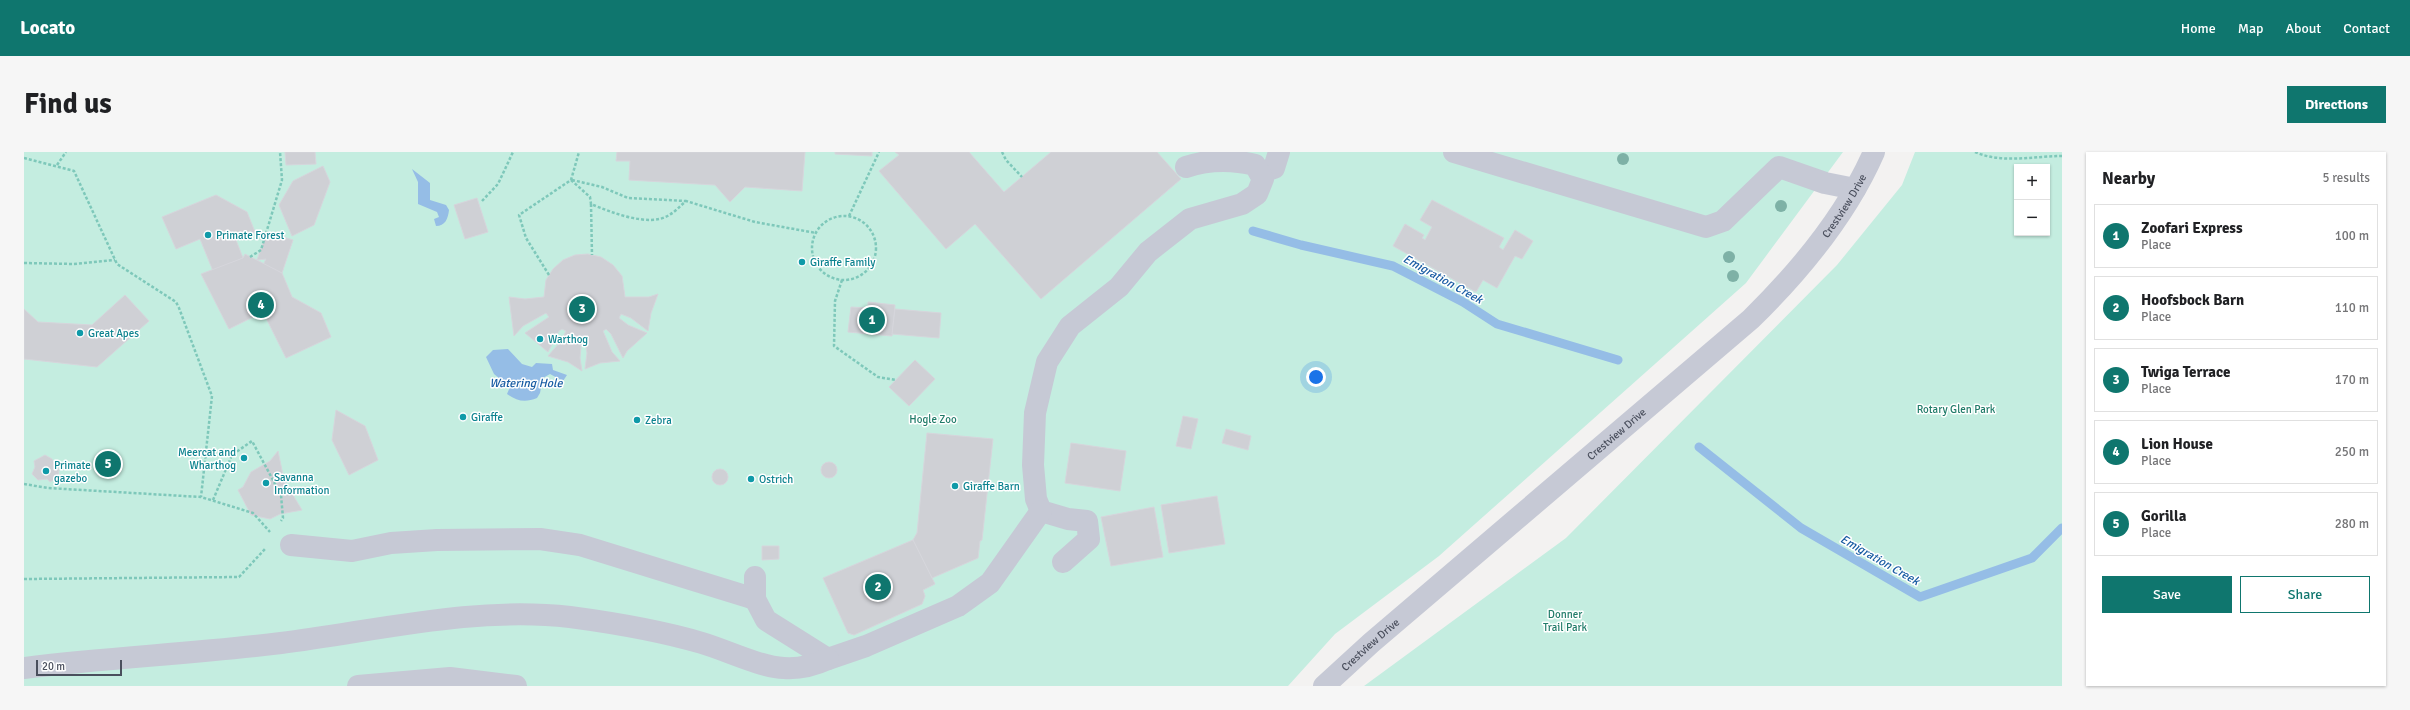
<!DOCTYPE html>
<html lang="en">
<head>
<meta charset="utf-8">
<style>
	body { margin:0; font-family:Signika,sans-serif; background:#f6f6f6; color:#202124 }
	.controls { position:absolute; right:12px; top:12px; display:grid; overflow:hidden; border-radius:0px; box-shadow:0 1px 3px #0004 }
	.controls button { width:36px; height:36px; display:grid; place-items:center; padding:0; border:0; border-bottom:1px solid #e0e0e0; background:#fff; color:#202124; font:20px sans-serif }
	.scale { position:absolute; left:12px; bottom:10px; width:86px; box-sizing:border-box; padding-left:4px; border:2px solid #4a4f5d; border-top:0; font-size:11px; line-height:14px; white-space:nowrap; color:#4a4f5d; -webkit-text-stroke:3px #fff; paint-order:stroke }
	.you { position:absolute; left:1292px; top:225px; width:14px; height:14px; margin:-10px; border:3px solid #fff; border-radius:50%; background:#1a73e8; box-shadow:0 0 0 6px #1a73e833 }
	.badge { display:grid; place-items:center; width:26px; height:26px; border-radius:50%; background:#0f766e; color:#fff; font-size:13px; font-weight:700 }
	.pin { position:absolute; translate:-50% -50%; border:2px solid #fff; box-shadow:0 1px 4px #0006 }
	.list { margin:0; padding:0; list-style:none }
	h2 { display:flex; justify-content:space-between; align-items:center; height:52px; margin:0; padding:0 16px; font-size:17px }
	h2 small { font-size:13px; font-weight:400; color:#757577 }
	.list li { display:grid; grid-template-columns:26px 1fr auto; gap:12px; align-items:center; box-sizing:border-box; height:64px; margin:0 8px 8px; padding:0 8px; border:1px solid #e0e0e0; border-radius:0px }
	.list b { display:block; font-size:15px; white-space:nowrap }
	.list p { margin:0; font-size:13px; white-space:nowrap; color:#757577 }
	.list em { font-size:13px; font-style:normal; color:#757577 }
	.actions { display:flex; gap:8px; padding:12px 16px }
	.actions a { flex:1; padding:9px 0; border:1px solid #0f766e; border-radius:0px; text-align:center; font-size:14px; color:#0f766e }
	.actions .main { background:#0f766e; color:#fff }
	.map { position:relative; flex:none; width:2038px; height:534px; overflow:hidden; border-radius:0px }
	header { display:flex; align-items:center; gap:24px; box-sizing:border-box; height:56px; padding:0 20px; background:#0f766e; color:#fff }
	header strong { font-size:19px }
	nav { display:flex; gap:22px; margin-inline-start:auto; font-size:14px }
	.intro { display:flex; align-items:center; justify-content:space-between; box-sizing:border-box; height:96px; padding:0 24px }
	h1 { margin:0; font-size:28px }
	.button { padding:10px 18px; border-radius:0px; background:#0f766e; color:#fff; font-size:14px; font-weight:700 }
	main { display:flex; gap:24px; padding:0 24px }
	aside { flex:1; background:#fff; border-radius:0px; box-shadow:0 1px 3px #0004 }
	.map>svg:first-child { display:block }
</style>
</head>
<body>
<header>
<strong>Locato</strong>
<nav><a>Home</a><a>Map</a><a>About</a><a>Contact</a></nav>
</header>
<div class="intro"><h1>Find us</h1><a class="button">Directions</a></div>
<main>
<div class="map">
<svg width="2038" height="534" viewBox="0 0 2038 534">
	<rect width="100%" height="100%" fill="#f3f2f1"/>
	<g fill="#c4ede0" fill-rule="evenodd">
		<polygon points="0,0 1819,0 1722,131 1415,404 1311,482 1264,534 0,534"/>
		<path d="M1891,0H2038V534H1340L1542,386L1813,113L1878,33ZM1993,15H2023V81H1993Z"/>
	</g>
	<g fill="#95bde6">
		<path d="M388,17L406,31V48L422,53L425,58C424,67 421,74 412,74L410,67L415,65L413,60L394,52V30Z"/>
		<path d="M484,197L498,212L508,215L512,211L528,212L529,218L543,223L539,229L526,222L519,226L516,241L513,246C501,251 493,249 483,242L486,235L470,222L462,205L469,198Z"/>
	</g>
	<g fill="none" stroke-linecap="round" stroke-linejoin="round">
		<g stroke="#95bde6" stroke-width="9">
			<polyline points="1229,79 1277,93 1369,114 1439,150 1473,172 1594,208"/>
			<polyline points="1675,295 1777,376 1896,445 2008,406 2038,376"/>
		</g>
	</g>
	<g fill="#cfd0d5" stroke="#d6d6dc">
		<polygon points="261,0 291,0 292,12 262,13"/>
		<polygon points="593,0 781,0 778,39 721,35 706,50 691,33 605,28 606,9 592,9"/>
		<polygon points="811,0 848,0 848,4 811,2"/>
		<polygon points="871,0 945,0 980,40 1027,0 1133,0 1157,27 1017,147 951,72 922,97 855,19 875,3"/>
		<polygon points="299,14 306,30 290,73 268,84 255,53 269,29"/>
		<polygon points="192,43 223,60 231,80 212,88 219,106 189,119 176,87 152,97 138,65"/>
		<polygon points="453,46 464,80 441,87 430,53"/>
		<polygon points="1408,48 1480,86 1475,95 1479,98 1491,78 1509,89 1498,107 1491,104 1473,136 1459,128 1452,140 1369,94 1381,72 1400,83 1398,86 1401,88 1408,75 1396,68"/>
		<polygon points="243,80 269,88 258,121 238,115 242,107 233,108"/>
		<polygon points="221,102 258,121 268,145 297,161 307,185 262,206 239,160 205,177 177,122 219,106"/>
		<polygon points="564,102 577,105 589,113 598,124 601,145 625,145 634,142 627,161 624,179 607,166 597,162 595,166 604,173 623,181 603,199 599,206 587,182 582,177 579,179 588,200 596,209 576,211 561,217 563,201 560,184 558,183 556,206 558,219 544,210 524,204 537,189 542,179 538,177 535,179 524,200 501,181 525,165 522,161 499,174 490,184 485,145 501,147 520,145 522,128 529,117 539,108 551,103"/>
		<polygon points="101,143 125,169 73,215 0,207 0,157 14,170 68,173"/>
		<polygon points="844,150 871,153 868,184 824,180 827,155 844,156"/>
		<polygon points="871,157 917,161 915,186 868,182"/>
		<polygon points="891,208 911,227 885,254 865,235"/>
		<polygon points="312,258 341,274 354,308 325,323 308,288"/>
		<polygon points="1159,264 1174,267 1167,297 1152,294"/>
		<polygon points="1202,277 1227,284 1224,298 1198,291"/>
		<polygon points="903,281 969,287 958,388 956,389 954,406 908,426 889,388 893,381"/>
		<polygon points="1047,291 1102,299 1096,339 1041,331"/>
		<polygon points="254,299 260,328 278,358 256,362 246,367 227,363 214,338 219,335 227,320 246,309"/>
		<polygon points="21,303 28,307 35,317 34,325 26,330 23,327 14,328 8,322 11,315 10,309"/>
		<circle cx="805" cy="318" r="8"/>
		<circle cx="696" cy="325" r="8"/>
		<polygon points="1193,344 1201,392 1145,401 1137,353"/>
		<polygon points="1130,355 1139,405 1087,414 1077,365"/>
		<polygon points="889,388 911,432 899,438 901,444 898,452 830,483 824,481 799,426"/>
		<polygon points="738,394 755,394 755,407 738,408"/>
	</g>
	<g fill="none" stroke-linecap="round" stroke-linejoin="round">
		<g stroke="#7ec8ba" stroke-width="2.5" stroke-dasharray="3 2" stroke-linecap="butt">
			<polyline points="978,0 982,8 998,25"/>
			<path d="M1951,0C1978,12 2010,4 2038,4"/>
			<polyline points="0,6 50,19 93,112 152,150 155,156 188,244 177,345"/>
			<polyline points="33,13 42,0"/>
			<path d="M547,28L566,45L567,52C586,60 626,76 645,63C651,60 656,54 662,49L731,70L792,81"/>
			<polyline points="548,28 578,35 604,46 662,49"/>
			<polyline points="458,49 474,32 489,0"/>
			<polyline points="567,52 568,103"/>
			<polyline points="825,64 855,0"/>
			<circle cx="820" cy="96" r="32"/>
			<polyline points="226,105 237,98 258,28 256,0"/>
			<polyline points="0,111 50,112 91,108"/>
			<polyline points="525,123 502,86 495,63 547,28 555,0"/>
			<polyline points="818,128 811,149 810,194 854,225 872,228"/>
			<polyline points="0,332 24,336 177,345 229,361 246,380"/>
			<polyline points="189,348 208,303 228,289 257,343 259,366 257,369"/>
			<polyline points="0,427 215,425 241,397"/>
		</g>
		<g stroke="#c6c9d5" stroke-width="22">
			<polyline points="1430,0 1682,75 1699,69 1755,15 1801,31 1831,37"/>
			<polyline points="1236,21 1250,16 1255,0"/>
			<polyline points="267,393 328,399 367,391 413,388 516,387 556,393 731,447"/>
			<path d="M1039,410L1065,387L1063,369L1044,367L1017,359L1012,347L1009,313L1011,261L1023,210L1046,174L1095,135L1124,100L1166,67L1218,52L1233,42L1239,27L1231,13C1207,7 1186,7 1162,15"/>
			<polyline points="731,425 731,447 742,468 804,507 842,494 934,454 966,431 1017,359"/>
			<path d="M0,516C85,505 171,502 257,491C352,479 450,454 546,465C591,471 634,478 678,491C702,498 736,515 760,516C775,517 791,513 804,507"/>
			<polyline points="334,534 426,526 492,534"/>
			<path id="s1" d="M1300,534L1347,491L1727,167C1776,119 1822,64 1850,0"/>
		</g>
	</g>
	<g fill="#7eb1a6">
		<circle cx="1599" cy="7" r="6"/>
		<circle cx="1757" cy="54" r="6"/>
		<circle cx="1705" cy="105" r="6"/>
		<circle cx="1709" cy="124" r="6"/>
	</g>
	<g fill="#0f9aa8" stroke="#fff" stroke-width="1.5">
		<circle cx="184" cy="83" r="4"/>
		<circle cx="778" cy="110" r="4"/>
		<circle cx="56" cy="181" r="4"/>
		<circle cx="516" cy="187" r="4"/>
		<circle cx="439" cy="265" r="4"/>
		<circle cx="613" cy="268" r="4"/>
		<circle cx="220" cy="306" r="4"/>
		<circle cx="22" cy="319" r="4"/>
		<circle cx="727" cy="327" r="4"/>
		<circle cx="242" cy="331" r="4"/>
		<circle cx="931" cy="334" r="4"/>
	</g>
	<g text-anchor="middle" stroke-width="3" stroke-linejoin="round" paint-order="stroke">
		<g font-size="11" fill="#4a4f5d" stroke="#fff">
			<text dy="4" stroke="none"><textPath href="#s1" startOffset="710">Crestview Drive</textPath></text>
			<text dy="4" stroke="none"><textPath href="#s1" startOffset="386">Crestview Drive</textPath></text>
			<text dy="4" stroke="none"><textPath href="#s1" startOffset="62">Crestview Drive</textPath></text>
		</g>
		<g font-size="11" fill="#0d838f" stroke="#fff" text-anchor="start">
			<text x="192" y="87">Primate Forest</text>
			<text x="786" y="114">Giraffe Family</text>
			<text x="64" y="185">Great Apes</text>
			<text x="524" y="191">Warthog</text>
			<text x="447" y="269">Giraffe</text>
			<text x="621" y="272">Zebra</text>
			<text x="212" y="304" text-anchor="end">Meercat and<tspan x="212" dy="13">Wharthog</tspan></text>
			<text x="30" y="317">Primate<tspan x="30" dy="13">gazebo</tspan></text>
			<text x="250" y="329">Savanna<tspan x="250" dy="13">Information</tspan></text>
			<text x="735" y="331">Ostrich</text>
			<text x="939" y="338">Giraffe Barn</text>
		</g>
		<g font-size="11" fill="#1f7b68" stroke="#fff">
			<text x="1932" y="261">Rotary Glen Park</text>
			<text x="909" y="271">Hogle Zoo</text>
			<text x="1541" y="466">Donner<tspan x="1541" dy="13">Trail Park</tspan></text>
		</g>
		<g font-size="12" font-style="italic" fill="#185ca3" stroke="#fff">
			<text transform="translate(1419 127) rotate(29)" y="4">Emigration Creek</text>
			<text x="502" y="235">Watering Hole</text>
			<text transform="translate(1856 408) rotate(30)" y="4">Emigration Creek</text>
		</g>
	</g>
</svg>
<div class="controls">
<button>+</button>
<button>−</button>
</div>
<div class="scale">20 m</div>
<div class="you"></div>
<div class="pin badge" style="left:848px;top:168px">1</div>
<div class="pin badge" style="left:854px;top:435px">2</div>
<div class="pin badge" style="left:558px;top:157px">3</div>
<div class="pin badge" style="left:237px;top:153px">4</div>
<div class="pin badge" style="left:84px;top:312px">5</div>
</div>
<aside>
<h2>Nearby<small>5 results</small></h2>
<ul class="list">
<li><span class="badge">1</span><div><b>Zoofari Express</b><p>Place</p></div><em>100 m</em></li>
<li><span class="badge">2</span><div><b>Hoofsbock Barn</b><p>Place</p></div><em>110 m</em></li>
<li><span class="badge">3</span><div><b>Twiga Terrace</b><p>Place</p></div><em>170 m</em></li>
<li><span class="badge">4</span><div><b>Lion House</b><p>Place</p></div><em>250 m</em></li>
<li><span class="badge">5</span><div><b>Gorilla</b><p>Place</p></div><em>280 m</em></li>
</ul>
<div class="actions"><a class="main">Save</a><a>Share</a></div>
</aside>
</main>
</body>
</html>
